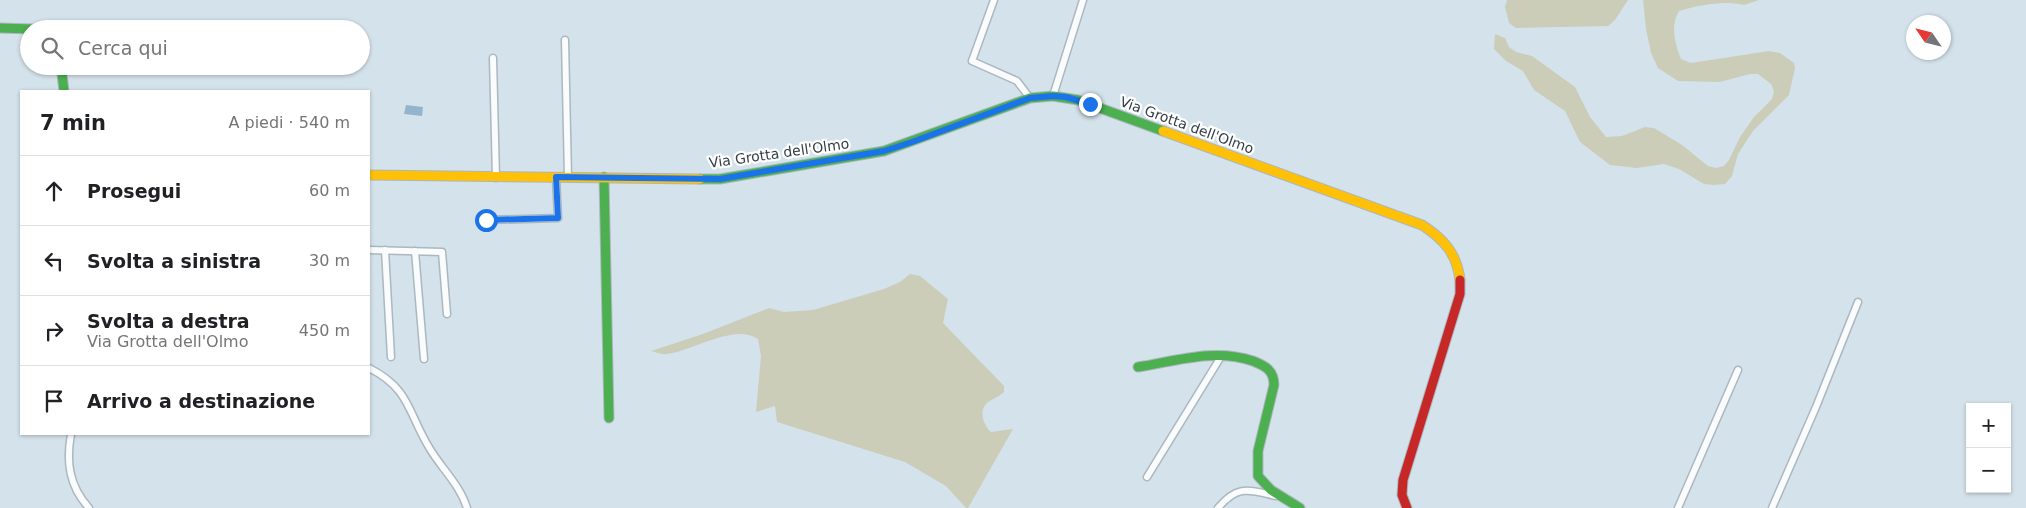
<!DOCTYPE html>
<html lang="it">
<head>
<meta charset="utf-8">
<style>
	body { margin:0; font-family:"DejaVu Sans",sans-serif; background:#f2f2f2; color:#202124 }
	.controls { position:absolute; right:15px; bottom:15px; display:grid; overflow:hidden; border-radius:0px; box-shadow:0 1px 4px #0004 }
	.controls button { width:45px; height:45px; display:grid; place-items:center; padding:0; border:0; border-bottom:1px solid #e0e0e0; background:#fff; color:#202124; font:25px sans-serif }
	.compass { position:absolute; left:1906px; top:15px; width:45px; height:45px; border-radius:50%; background:#fff; box-shadow:0 1px 4px #0004; rotate:305deg }
	.stop { position:absolute; width:15px; height:15px; margin:-11px; border:4px solid #1a73e8; border-radius:50%; background:#fff }
	.stop.end { background:#1a73e8; border-color:#fff; box-shadow:0 1px 5px #0008 }
	.list { margin:0; padding:0; list-style:none }
	h2 { display:flex; justify-content:space-between; align-items:center; height:65px; margin:0; padding:0 20px; font-size:21px }
	h2 small { font-size:16px; font-weight:400; color:#757577 }
	.list li { display:grid; grid-template-columns:32px 1fr auto; gap:15px; align-items:center; box-sizing:border-box; height:70px; padding:0 20px; border-top:1px solid #e0e0e0 }
	.list b { display:block; font-size:19px; white-space:nowrap }
	.list p { margin:0; font-size:16px; white-space:nowrap; color:#757577 }
	.list em { font-size:16px; font-style:normal; color:#757577 }
	.icon { flex:none; width:28px; height:28px; fill:none; stroke:currentColor; stroke-width:2; stroke-linecap:round; stroke-linejoin:round }
	.map { position:relative; flex:none; width:2026px; height:508px; overflow:hidden }
	.search { position:absolute; background:#fff; box-shadow:0 1px 4px #0004; left:20px; top:20px; width:350px; height:55px; display:flex; align-items:center; gap:12px; box-sizing:border-box; padding:0 18px; border-radius:28px; color:#757577; font-size:19px }
	.panel { position:absolute; background:#fff; box-shadow:0 1px 4px #0004; left:20px; top:90px; width:350px; height:345px; border-radius:0px }
	.map>svg:first-child { display:block }
</style>
</head>
<body>
<div class="map">
<svg width="2026" height="508" viewBox="0 0 2026 508">
	<rect width="100%" height="100%" fill="#d4e2eb"/>
	<g fill="#cbcdb9">
		<polygon points="1507,0 1628,0 1615,20 1608,26 1516,28 1509,23 1505,7"/>
		<path d="M1643,0H1759L1744,5C1724,0 1699,5 1679,11C1670,25 1675,44 1681,59L1691,63L1769,51L1780,53L1794,63L1795,68L1789,95L1753,131L1738,154L1732,176L1725,184L1714,185L1704,184L1679,169L1664,164L1637,168L1610,165L1580,142L1565,111L1534,90L1523,71L1506,61L1494,49L1495,34L1505,38L1509,47L1516,52L1532,56L1575,87L1590,117L1606,137L1622,136L1645,127L1654,128L1682,145L1708,166L1716,168L1724,166L1729,160L1740,137L1754,117L1772,99L1774,91L1771,84L1758,74H1750L1720,82L1678,81L1658,68L1651,53L1646,29Z"/>
		<path d="M910,274L920,276L948,299L943,323L1004,386V392C999,397 992,399 987,403C978,411 984,426 991,432L1013,429L968,508H966L946,486L905,462L777,422L775,406L756,412L761,356L758,339C735,323 693,351 667,354C662,355 656,352 651,351L703,334L769,308L784,312L813,310L884,289L900,282Z"/>
	</g>
	<polygon fill="#93b4ca" points="406,105 423,107 422,116 404,114"/>
	<g fill="none" stroke-linecap="round" stroke-linejoin="round">
		<g stroke="#acb7be" stroke-width="9">
			<g id="street">
				<polyline points="994,0 972,61 1017,81 1030,98"/>
				<polyline points="565,40 568,178"/>
				<polyline points="493,58 496,178"/>
				<polyline points="1053,96 1083,0"/>
				<polyline points="486,220 558,218 556,177"/>
				<polyline points="369,250 442,252 447,314"/>
				<polyline points="385,250 391,357"/>
				<polyline points="415,251 424,359"/>
				<path d="M369,368C411,389 408,414 430,449C442,469 460,485 467,508"/>
				<path d="M71,434C66,462 69,486 89,508"/>
				<polyline points="1147,477 1222,355"/>
				<path d="M1218,508C1238,484 1249,490 1276,496"/>
				<polyline points="1678,508 1738,370"/>
				<polyline points="1772,508 1816,407 1858,302"/>
			</g>
		</g>
		<g stroke="#acb7be" stroke-width="11">
			<g id="fast">
				<polyline points="0,28 32,29"/>
				<polyline points="61,66 64,91"/>
				<polyline points="604,177 609,418"/>
				<polyline points="700,179 720,179 884,151 1030,98 1053,96 1078,100 1163,131"/>
				<path d="M1138,367C1176,361 1215,348 1253,361C1266,366 1274,371 1274,385L1258,451V476L1271,490L1300,508"/>
			</g>
		</g>
		<g stroke="#acb7be" stroke-width="11">
			<g id="slow">
				<path d="M1163,131L1422,225C1444,239 1457,254 1460,280"/>
				<polyline points="369,175 700,179"/>
			</g>
		</g>
		<g stroke="#acb7be" stroke-width="11">
			<polyline id="jam" points="1407,508 1402,495 1403,480 1460,294 1460,280"/>
		</g>
		<use href="#street" stroke="#f9fbfc" stroke-width="6"/>
		<use href="#fast" stroke="#4caf50" stroke-width="9"/>
		<use href="#slow" stroke="#ffc107" stroke-width="9"/>
		<use href="#jam" stroke="#c62828" stroke-width="9"/>
	</g>
	<g fill="none" stroke-linecap="round" stroke-linejoin="round">
		<polyline stroke="#1a73e8" stroke-width="6" points="486,220 558,218 556,177 720,179 884,151 912,142 1030,98 1053,96 1066,97 1090,104"/>
	</g>
	<g text-anchor="middle" stroke-width="4.5" stroke-linejoin="round" paint-order="stroke">
		<g font-size="14" fill="#343e45" stroke="#fff">
			<text transform="translate(1187 125) rotate(20)" y="5">Via Grotta dell'Olmo</text>
			<text transform="translate(779 153) rotate(-8)" y="5">Via Grotta dell'Olmo</text>
		</g>
	</g>
</svg>
<div class="controls">
<button>+</button>
<button>−</button>
</div>
<svg class="compass" viewBox="-18 -18 36 36"><path d="M0-13l5 13h-10z" fill="#e53935"/><path d="M0 13l5-13h-10z" fill="#757577"/></svg>
<div class="stop" style="left:486px;top:220px"></div>
<div class="stop end" style="left:1090px;top:104px"></div>
<div class="search"><svg class="icon" aria-label="search" viewBox="0 0 24 24"><circle cx="10" cy="10" r="6"/><path d="M15 15l6 6"/></svg>Cerca qui</div>
<section class="panel">
<h2>7 min<small>A piedi · 540 m</small></h2>
<ul class="list">
<li><svg class="icon" aria-label="ahead" viewBox="0 0 24 24"><path d="M12 20V5M6 11l6-6 6 6"/></svg><div><b>Prosegui</b></div><em>60 m</em></li>
<li><svg class="icon" aria-label="left" viewBox="0 0 24 24"><path d="M17 20v-9H6M10 6l-5 5 5 5"/></svg><div><b>Svolta a sinistra</b></div><em>30 m</em></li>
<li><svg class="icon" aria-label="right" viewBox="0 0 24 24"><path d="M7 20v-9h11M14 6l5 5-5 5"/></svg><div><b>Svolta a destra</b><p>Via Grotta dell'Olmo</p></div><em>450 m</em></li>
<li><svg class="icon" aria-label="arrive" viewBox="0 0 24 24"><path d="M6 21V4h12l-3 4 3 4H6"/></svg><div><b>Arrivo a destinazione</b></div></li>
</ul>
</section>
</div>
</body>
</html>
